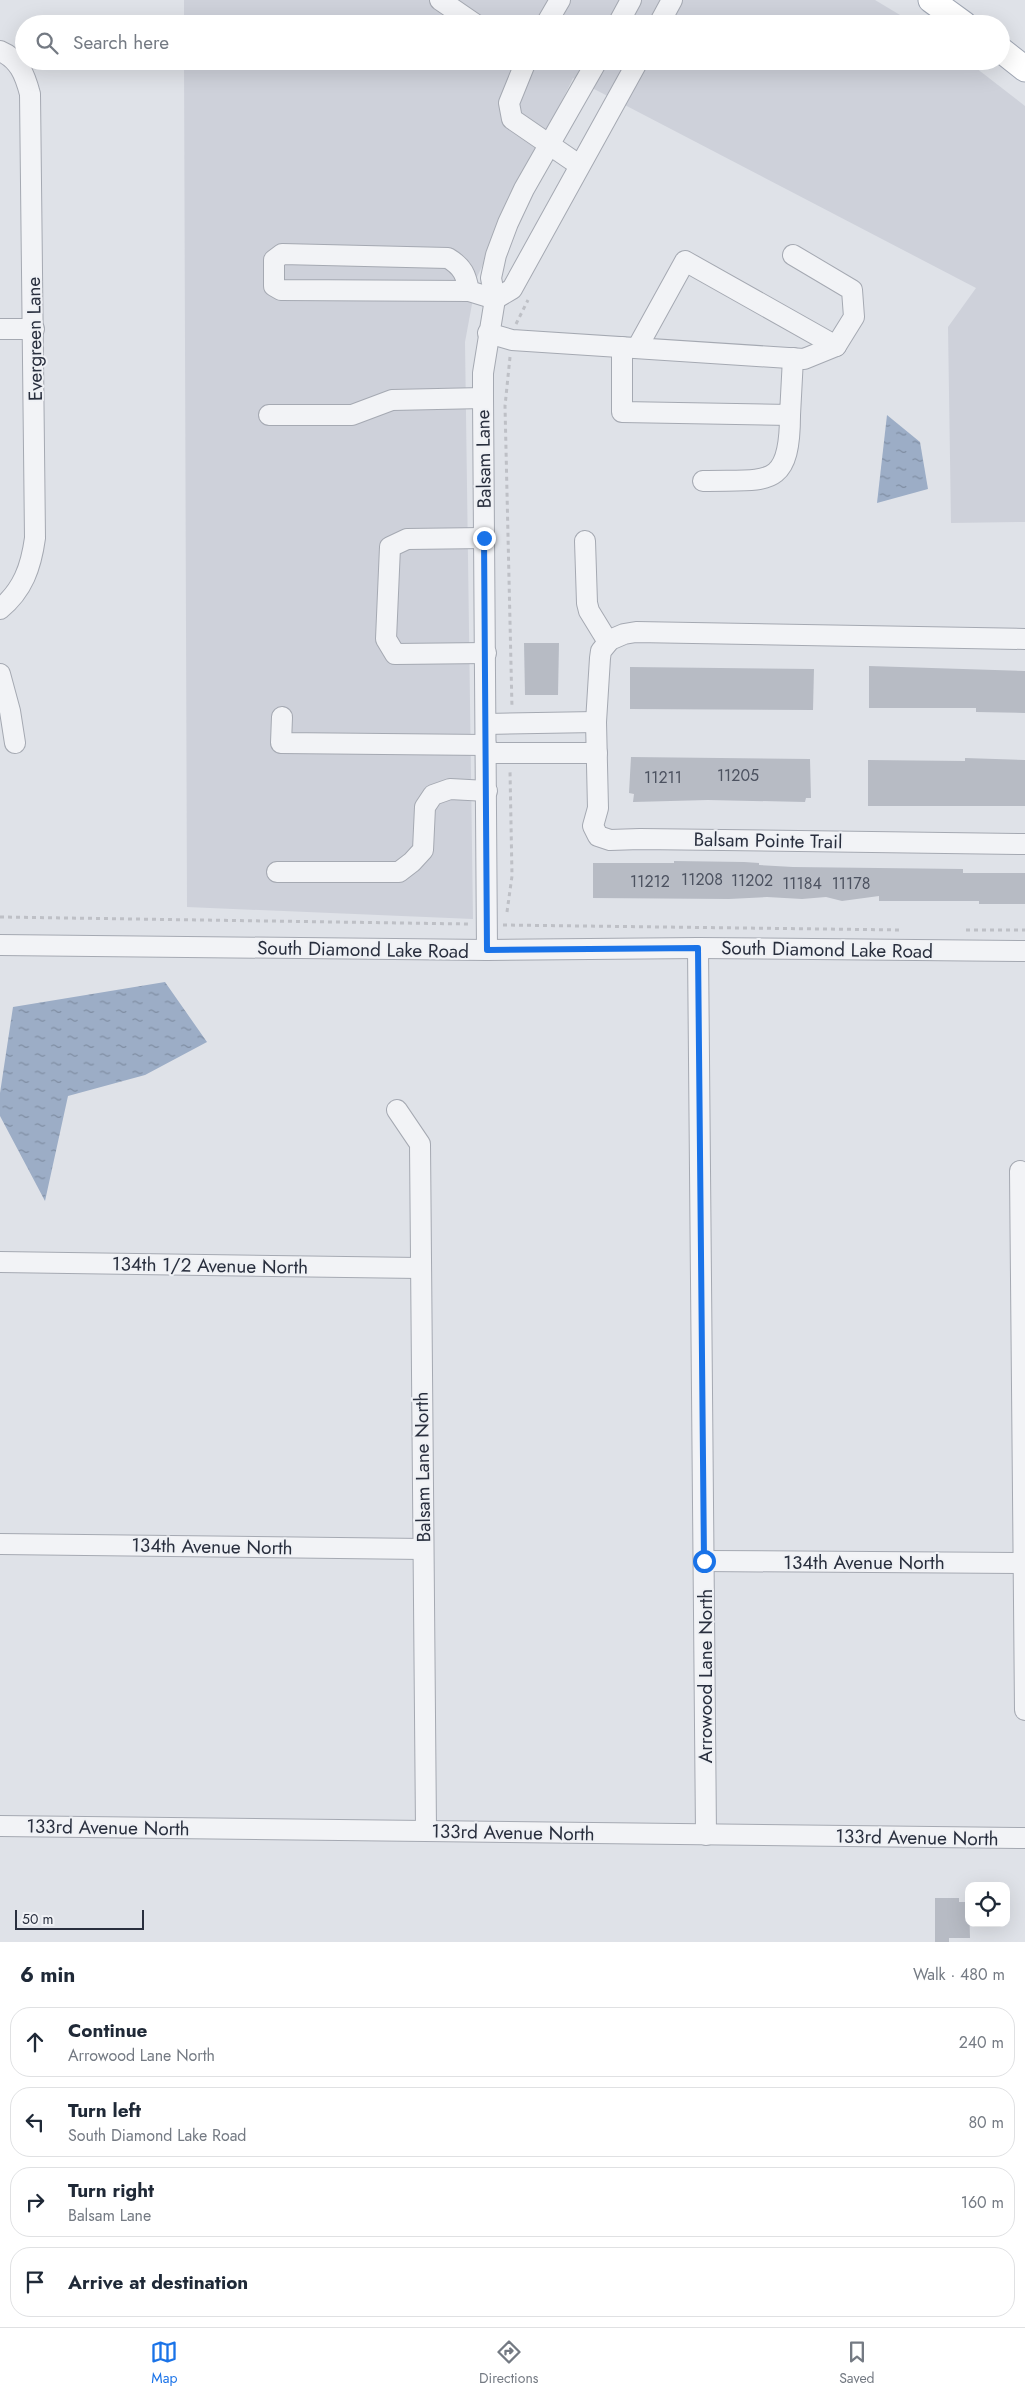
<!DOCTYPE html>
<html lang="en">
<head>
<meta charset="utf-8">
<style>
	body { margin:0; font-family:Jost,sans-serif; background:#f2f2f3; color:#1f2937 }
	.controls { position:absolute; right:15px; bottom:15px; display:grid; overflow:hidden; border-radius:10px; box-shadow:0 5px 20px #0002 }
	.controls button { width:45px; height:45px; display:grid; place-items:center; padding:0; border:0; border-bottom:1px solid #e0e1e3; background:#fff; color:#1f2937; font:25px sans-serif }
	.scale { position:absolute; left:15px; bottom:12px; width:129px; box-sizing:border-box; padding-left:5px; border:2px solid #292f3e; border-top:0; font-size:14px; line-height:18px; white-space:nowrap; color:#292f3e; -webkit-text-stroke:4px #eff1f5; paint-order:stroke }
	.stop { position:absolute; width:15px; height:15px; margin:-11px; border:4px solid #1a73e8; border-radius:50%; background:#fff }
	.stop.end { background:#1a73e8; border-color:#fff; box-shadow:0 1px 5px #0008 }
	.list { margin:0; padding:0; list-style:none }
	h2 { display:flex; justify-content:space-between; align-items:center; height:65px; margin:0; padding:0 20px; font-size:21px }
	h2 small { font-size:16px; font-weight:400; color:#747a83 }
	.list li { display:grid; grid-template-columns:32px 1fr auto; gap:15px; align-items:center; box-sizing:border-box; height:70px; margin:0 10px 10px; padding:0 10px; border:1px solid #e0e1e3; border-radius:20px }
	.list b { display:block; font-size:19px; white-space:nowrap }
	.list p { margin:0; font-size:16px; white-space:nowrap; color:#747a83 }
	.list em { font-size:16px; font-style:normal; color:#747a83 }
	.icon { flex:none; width:28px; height:28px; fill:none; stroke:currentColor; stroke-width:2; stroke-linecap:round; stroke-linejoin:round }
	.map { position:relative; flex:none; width:1025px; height:1942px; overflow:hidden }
	.search { position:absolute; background:#fff; box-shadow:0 5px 20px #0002; left:15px; right:15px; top:15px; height:55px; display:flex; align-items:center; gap:12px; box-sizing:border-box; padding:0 18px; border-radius:28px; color:#747a83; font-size:19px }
	.sheet { height:385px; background:#fff }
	nav { display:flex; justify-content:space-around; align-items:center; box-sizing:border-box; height:70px; border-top:1px solid #e0e1e3; background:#fff; font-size:14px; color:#747a83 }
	nav a { display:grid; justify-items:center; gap:2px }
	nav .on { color:#1a73e8 }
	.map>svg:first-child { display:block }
</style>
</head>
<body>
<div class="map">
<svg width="1025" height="1942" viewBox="0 0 1025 1942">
	<defs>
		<pattern id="water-ripples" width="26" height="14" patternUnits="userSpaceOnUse" patternTransform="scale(1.25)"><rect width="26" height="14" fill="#9cadc6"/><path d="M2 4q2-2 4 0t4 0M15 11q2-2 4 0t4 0" fill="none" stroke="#7f8da2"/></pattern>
	</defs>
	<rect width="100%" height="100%" fill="#dfe2e8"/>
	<g fill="#ced1da">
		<polygon points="184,0 875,0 915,24 184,24"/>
		<polygon points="184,61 967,61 1025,106 1025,522 951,523 948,327 976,288 573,78 477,277 465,342 473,919 187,907"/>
	</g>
	<g fill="url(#water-ripples)">
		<polygon points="887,415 920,442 928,489 877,503"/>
		<polygon points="165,982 207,1042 145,1075 68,1096 45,1201 0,1116 0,1093 13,1007"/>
	</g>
	<g fill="#b7bbc4">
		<polygon points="524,643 559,643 558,695 525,695"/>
		<polygon points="869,666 1025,671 1025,713 976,712 976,708 869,708"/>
		<polygon points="630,667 814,669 813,710 630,709"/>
		<polygon points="631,757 810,759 811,798 806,798 805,802 708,800 633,802 634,794 629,793"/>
		<polygon points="965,758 1025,760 1025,806 868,806 868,760 965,761"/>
		<polygon points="674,861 744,862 759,863 759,865 793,867 963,869 963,873 1025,873 1025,904 979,904 979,901 879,901 879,896 842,901 826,897 802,899 767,897 729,899 593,898 593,863 674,863"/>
		<polygon points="935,1898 959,1898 959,1902 969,1902 970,1938 949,1938 949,1942 935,1942"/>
	</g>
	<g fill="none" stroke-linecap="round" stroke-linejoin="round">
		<g stroke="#a5a9b2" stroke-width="22">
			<g id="minor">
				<polyline points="440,0 475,24"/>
				<polyline points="546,24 560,0"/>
				<polyline points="618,24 631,0"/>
				<polyline points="659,24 672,0"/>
				<path d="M0,51C19,59 25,75 30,94L35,538C31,567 23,590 0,609"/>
				<polyline points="526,61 509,103 512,119 579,165"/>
				<path d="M469,291C466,275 463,267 448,258L282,254L274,260V286L281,290L469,291L495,299"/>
				<polyline points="495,299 512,289 638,61"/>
				<polyline points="0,329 34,329"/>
				<polyline points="488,333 512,340 804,359 836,346 854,317 852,290 793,255"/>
				<polyline points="622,347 622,412 790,415 793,358"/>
				<polyline points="637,348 685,261 836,346"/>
				<polyline points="269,415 352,415 392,400 483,398"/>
				<path d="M703,481C766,479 790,491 790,415"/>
				<polyline points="484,538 407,539 390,547 386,639 395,654 486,653"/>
				<polyline points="585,541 587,603 589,611 608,642"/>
				<polyline points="1025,639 636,632 624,634 610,640 601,651 600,658 596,722 598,808 593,826 598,836 610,840 640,839 1025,844"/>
				<polyline points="0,674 10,711 15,743"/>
				<polyline points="282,717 281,743 486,745"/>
				<polyline points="486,724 596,722"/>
				<polyline points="486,753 597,753"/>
				<polyline points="277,872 399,872 412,862 423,850 425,807 433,795 450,789 487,791"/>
				<polyline points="0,945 487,950 698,948 1025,951"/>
				<polyline points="698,948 706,1835"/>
				<polyline points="487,950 483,398 483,373 495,299 491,278 496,255 508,223 524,189 597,61"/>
				<polyline points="397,1110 420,1144 426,1830"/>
				<polyline points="1020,1171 1025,1710"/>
				<polyline points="0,1262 419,1268"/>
				<polyline points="0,1544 423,1549"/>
				<polyline points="704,1561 1024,1563"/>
				<polyline points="0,1826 1025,1838"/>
			</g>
		</g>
		<g stroke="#9fa6b3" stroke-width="27">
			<g id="major">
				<polyline points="931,0 964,24"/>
				<polyline points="1001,50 1025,69"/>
			</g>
		</g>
		<g stroke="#bec0c6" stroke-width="3" stroke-dasharray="4 4" stroke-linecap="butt">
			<polyline points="516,324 528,300"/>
			<polyline points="510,357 505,406 512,708"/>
			<polyline points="507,912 512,876 510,771"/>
			<polyline points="0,917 469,924"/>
			<polyline points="503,925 902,930"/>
			<polyline points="966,930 1025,930"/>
		</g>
		<use href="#minor" stroke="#f2f3f6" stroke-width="20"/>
		<use href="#major" stroke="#fff" stroke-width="25"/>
	</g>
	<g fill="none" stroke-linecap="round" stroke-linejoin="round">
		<polyline stroke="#1a73e8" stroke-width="6" points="484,538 487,950 698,948 704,1561"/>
	</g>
	<g text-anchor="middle" stroke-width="4" stroke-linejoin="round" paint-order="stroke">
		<g font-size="16" fill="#4c5260">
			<text x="738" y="781">11205</text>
			<text x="663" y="783">11211</text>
			<text x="702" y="885">11208</text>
			<text x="752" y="886">11202</text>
			<text x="650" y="887">11212</text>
			<text x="802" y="889">11184</text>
			<text x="851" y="889">11178</text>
		</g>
		<g font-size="19" fill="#292f3e" stroke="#eff1f5">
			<text transform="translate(34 339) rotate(-91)" y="7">Evergreen Lane</text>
			<text transform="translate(483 459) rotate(-91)" y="7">Balsam Lane</text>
			<text transform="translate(768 840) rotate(1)" y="7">Balsam Pointe Trail</text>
			<text transform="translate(363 949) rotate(1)" y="7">South Diamond Lake Road</text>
			<text transform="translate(827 949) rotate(1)" y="7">South Diamond Lake Road</text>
			<text transform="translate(210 1265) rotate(1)" y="7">134th 1/2 Avenue North</text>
			<text transform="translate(422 1467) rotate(-91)" y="7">Balsam Lane North</text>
			<text transform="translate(212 1546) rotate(1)" y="7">134th Avenue North</text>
			<text x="864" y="1569">134th Avenue North</text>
			<text transform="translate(705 1676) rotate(-90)" y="7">Arrowood Lane North</text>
			<text transform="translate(108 1827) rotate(1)" y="7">133rd Avenue North</text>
			<text transform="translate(513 1832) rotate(1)" y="7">133rd Avenue North</text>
			<text transform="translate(917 1837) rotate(1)" y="7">133rd Avenue North</text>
		</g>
	</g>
</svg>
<div class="controls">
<button><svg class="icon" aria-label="locate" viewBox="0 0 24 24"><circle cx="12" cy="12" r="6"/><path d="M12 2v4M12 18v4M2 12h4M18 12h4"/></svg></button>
</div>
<div class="scale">50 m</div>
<div class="stop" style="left:704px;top:1561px"></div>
<div class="stop end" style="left:484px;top:538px"></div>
<div class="search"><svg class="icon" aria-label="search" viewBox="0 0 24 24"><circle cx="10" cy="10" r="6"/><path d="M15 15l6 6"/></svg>Search here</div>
</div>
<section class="sheet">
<h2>6 min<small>Walk · 480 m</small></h2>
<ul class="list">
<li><svg class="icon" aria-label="ahead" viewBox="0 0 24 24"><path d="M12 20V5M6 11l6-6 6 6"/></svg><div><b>Continue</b><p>Arrowood Lane North</p></div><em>240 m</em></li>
<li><svg class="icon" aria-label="left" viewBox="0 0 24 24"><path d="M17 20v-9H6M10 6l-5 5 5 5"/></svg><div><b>Turn left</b><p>South Diamond Lake Road</p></div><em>80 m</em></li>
<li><svg class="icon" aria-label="right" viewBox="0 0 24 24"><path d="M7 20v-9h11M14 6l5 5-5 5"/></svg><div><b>Turn right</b><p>Balsam Lane</p></div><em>160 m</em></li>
<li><svg class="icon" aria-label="arrive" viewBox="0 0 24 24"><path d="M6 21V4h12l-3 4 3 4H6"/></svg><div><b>Arrive at destination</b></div></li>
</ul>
</section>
<nav>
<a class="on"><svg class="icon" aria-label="map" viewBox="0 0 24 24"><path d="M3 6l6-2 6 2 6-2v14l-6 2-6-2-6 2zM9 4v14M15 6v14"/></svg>Map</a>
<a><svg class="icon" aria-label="directions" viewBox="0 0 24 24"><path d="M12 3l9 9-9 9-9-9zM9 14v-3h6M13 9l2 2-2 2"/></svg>Directions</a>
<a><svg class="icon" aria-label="saved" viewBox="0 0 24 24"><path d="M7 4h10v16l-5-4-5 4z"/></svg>Saved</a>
</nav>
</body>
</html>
